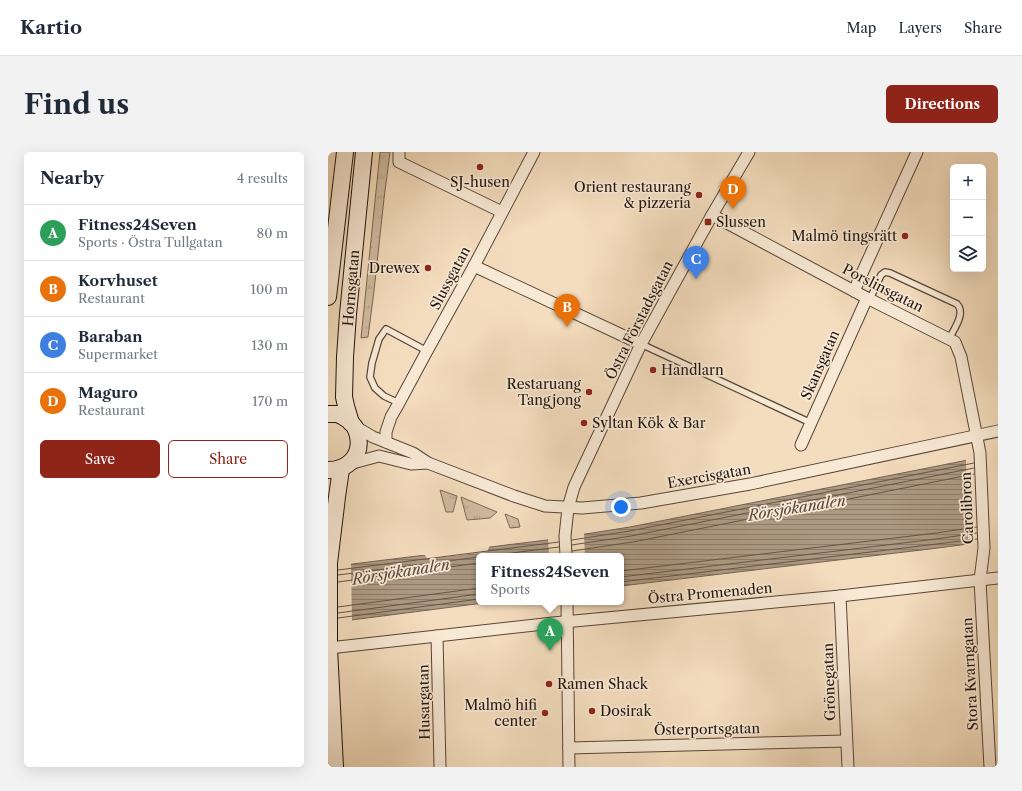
<!DOCTYPE html>
<html lang="en">
<head>
<meta charset="utf-8">
<style>
	body { margin:0; font-family:"Libre Caslon Text",serif; background:#f2f2f3; color:#1f2937 }
	.controls { position:absolute; right:12px; top:12px; display:grid; overflow:hidden; border-radius:6px; box-shadow:0 4px 16px #0002 }
	.controls button { width:36px; height:36px; display:grid; place-items:center; padding:0; border:0; border-bottom:1px solid #e0e1e3; background:#fff; color:#1f2937; font:20px sans-serif }
	.you { position:absolute; left:293px; top:355px; width:14px; height:14px; margin:-10px; border:3px solid #fff; border-radius:50%; background:#1a73e8; box-shadow:0 0 0 6px #1a73e833 }
	.badge { display:grid; place-items:center; width:26px; height:26px; border-radius:50%; background:#8f2418; color:#fff; font-size:13px; font-weight:700 }
	.pin { position:absolute; translate:-50% -33px; filter:drop-shadow(0 1px 2px #0008) }
	.pin::after { content:''; position:absolute; top:21px; width:14px; height:12px; background:inherit; clip-path:polygon(0 0,100% 0,50% 100%) }
	.popup { position:absolute; left:148px; top:401px; width:148px; height:52px; box-sizing:border-box; display:grid; place-content:center; border-radius:6px; background:#fff; filter:drop-shadow(0 1px 3px #0005); font-size:13px; white-space:nowrap; color:#747a83 }
	.popup b { font-size:15px; color:#1f2937 }
	.popup::after { content:''; position:absolute; left:50%; top:100%; margin-left:-8px; border:8px solid transparent; border-top-color:#fff }
	.list { margin:0; padding:0; list-style:none }
	h2 { display:flex; justify-content:space-between; align-items:center; height:52px; margin:0; padding:0 16px; font-size:17px }
	h2 small { font-size:13px; font-weight:400; color:#747a83 }
	.list li { display:grid; grid-template-columns:26px 1fr auto; gap:12px; align-items:center; box-sizing:border-box; height:56px; padding:0 16px; border-top:1px solid #e0e1e3 }
	.list b { display:block; font-size:15px; white-space:nowrap }
	.list p { margin:0; font-size:13px; white-space:nowrap; color:#747a83 }
	.list em { font-size:13px; font-style:normal; color:#747a83 }
	.actions { display:flex; gap:8px; padding:12px 16px }
	.actions a { flex:1; padding:9px 0; border:1px solid #8f2418; border-radius:6px; text-align:center; font-size:14px; color:#8f2418 }
	.actions .main { background:#8f2418; color:#fff }
	.icon { flex:none; width:22px; height:22px; fill:none; stroke:currentColor; stroke-width:2; stroke-linecap:round; stroke-linejoin:round }
	.map { position:relative; flex:none; width:670px; height:615px; overflow:hidden; border-radius:6px }
	header { display:flex; align-items:center; gap:24px; box-sizing:border-box; height:56px; padding:0 20px; background:#fff; border-bottom:1px solid #e0e1e3 }
	header strong { font-size:19px }
	nav { display:flex; gap:22px; margin-inline-start:auto; font-size:14px }
	.intro { display:flex; align-items:center; justify-content:space-between; box-sizing:border-box; height:96px; padding:0 24px }
	h1 { margin:0; font-size:28px }
	.button { padding:10px 18px; border-radius:6px; background:#8f2418; color:#fff; font-size:14px; font-weight:700 }
	main { display:flex; gap:24px; padding:0 24px }
	aside { flex:1; background:#fff; border-radius:6px; box-shadow:0 4px 16px #0002 }
	.map>svg:first-child { display:block }
</style>
</head>
<body>
<header>
<strong>Kartio</strong>
<nav><a>Map</a><a>Layers</a><a>Share</a></nav>
</header>
<div class="intro"><h1>Find us</h1><a class="button">Directions</a></div>
<main>
<aside>
<h2>Nearby<small>4 results</small></h2>
<ul class="list">
<li><span class="badge" style="background:#2e9e5b">A</span><div><b>Fitness24Seven</b><p>Sports · Östra Tullgatan</p></div><em>80 m</em></li>
<li><span class="badge" style="background:#e8710a">B</span><div><b>Korvhuset</b><p>Restaurant</p></div><em>100 m</em></li>
<li><span class="badge" style="background:#3f7fe0">C</span><div><b>Baraban</b><p>Supermarket</p></div><em>130 m</em></li>
<li><span class="badge" style="background:#e8710a">D</span><div><b>Maguro</b><p>Restaurant</p></div><em>170 m</em></li>
</ul>
<div class="actions"><a class="main">Save</a><a>Share</a></div>
</aside>
<div class="map">
<svg width="670" height="615" viewBox="0 0 670 615">
	<defs>
		<pattern id="grass-tufts" width="24" height="20" patternUnits="userSpaceOnUse"><rect width="24" height="20" fill="#d0bba0"/><path d="M3 7l-1-3M5 7V3M7 7l1-3M15 17l-1-3M17 17v-4M19 17l1-3" fill="none" stroke="#b2a089"/></pattern>
		<pattern id="water-rules" width="6" height="5" patternUnits="userSpaceOnUse"><rect width="6" height="5" fill="#ac9982"/><path d="M0 2.5h6" fill="none" stroke="#8c7c69"/></pattern>
	</defs>
	<rect width="100%" height="100%" fill="#f4ddbe"/>
	<filter id="stains"><feTurbulence type="fractalNoise" baseFrequency=".005" numOctaves="4"/><feColorMatrix values="0 0 0 0 .2 0 0 0 0 .09 0 0 0 0 .02 0 0 0 .5 -.17"/></filter>
	<radialGradient id="worn" r=".72"><stop offset=".6" stop-color="#630" stop-opacity="0"/><stop offset="1" stop-color="#630" stop-opacity=".3"/></radialGradient>
	<g fill="url(#grass-tufts)" stroke="#786857">
		<path d="M52,0H62C53,62 49,124 40,185L33,186Z"/>
		<polygon points="112,338 129,344 125,360 118,360"/>
		<polygon points="133,345 169,360 162,366 139,368"/>
		<polygon points="177,362 190,367 192,375 182,376"/>
	</g>
	<polygon fill="url(#water-rules)" stroke="#746454" points="670,302 670,388 610,396 293,434 293,404 151,404 151,450 163,450 0,471 0,415 219,388 302,375"/>
	<g fill="#f4ddbe">
		<polygon points="670,300 670,390 640,394 638,308 637,306"/>
		<polygon points="256,381 257,404 221,404 220,386"/>
		<polygon points="162,393 159,400 99,407 97,403 94,403 93,402"/>
		<polygon points="23,411 24,470 0,473 0,413"/>
	</g>
	<g fill="none" stroke-linecap="round" stroke-linejoin="round">
		<g stroke="#665648" stroke-width="1">
			<polyline points="244,388 302,379 646,311"/>
			<polyline points="244,393 303,384 646,316"/>
			<polyline points="244,399 305,390 646,322"/>
			<polyline points="160,404 231,395"/>
			<polyline points="10,418 231,390"/>
			<polyline points="293,419 608,381 649,375"/>
			<polyline points="10,423 151,405"/>
			<polyline points="293,425 608,387 649,381"/>
			<polyline points="10,430 151,411"/>
			<polyline points="293,430 609,392 649,387"/>
			<polyline points="10,455 151,436"/>
			<polyline points="10,461 151,442"/>
			<polyline points="10,466 151,447"/>
		</g>
		<g stroke="#56463a" stroke-width="8">
			<g id="lane">
				<path d="M542,147L553,123L557,120L562,121L629,152C638,161 626,177 621,187"/>
				<polyline points="313,192 483,271"/>
				<polyline points="71,251 56,244 47,236 42,225 44,211 51,187 58,177 99,199"/>
			</g>
		</g>
		<g stroke="#56463a" stroke-width="13">
			<g id="street">
				<polyline points="71,0 71,10 174,60"/>
				<polyline points="384,63 539,146 627,190 633,205 652,301 656,396 652,428 662,615"/>
				<polyline points="146,114 313,192"/>
				<polyline points="526,139 589,0"/>
				<polyline points="28,275 45,285 85,301 100,311 186,344 217,354 254,356 313,351 422,332 670,279"/>
				<polyline points="58,290 58,280 63,265 71,251 99,199 146,114 206,0"/>
				<polyline points="473,293 539,146"/>
				<polyline points="21,312 51,304 83,312 100,311"/>
				<polyline points="238,404 237,384 240,356 246,335 313,192 384,63 421,0"/>
				<polyline points="512,444 520,615"/>
				<polyline points="239,450 241,615"/>
				<polyline points="109,484 112,615"/>
				<polyline points="1,496 109,484 225,471 512,444 670,426"/>
				<polyline points="241,596 518,589"/>
			</g>
		</g>
		<g stroke="#21140e" stroke-width="18">
			<g id="secondary">
				<polyline points="0,145 17,0"/>
				<path d="M0,262C3,262 7,262 9,262C13,263 17,266 20,268C27,274 28,276 30,284C34,304 20,318 0,318"/>
				<polyline points="23,271 18,254 16,245 17,205 20,162 36,0"/>
				<polyline points="7,615 1,496 1,411 9,345 13,317"/>
			</g>
		</g>
		<use href="#lane" stroke="#f8e9d5" stroke-width="5.5"/>
		<use href="#street" stroke="#f8e9d5" stroke-width="11"/>
		<use href="#secondary" stroke="#f8e9d5" stroke-width="16"/>
	</g>
	<g fill="#8f2418" stroke="#f8e9d5" stroke-width="1.5">
		<circle cx="152" cy="15" r="4"/>
		<circle cx="371" cy="43" r="4"/>
		<rect x="376" y="66" width="8" height="8" rx="2"/>
		<circle cx="577" cy="84" r="4"/>
		<circle cx="100" cy="116" r="4"/>
		<circle cx="325" cy="218" r="4"/>
		<circle cx="261" cy="240" r="4"/>
		<circle cx="256" cy="271" r="4"/>
		<circle cx="221" cy="532" r="4"/>
		<circle cx="264" cy="559" r="4"/>
		<circle cx="217" cy="561" r="4"/>
	</g>
	<g text-anchor="middle" stroke-width="3.5" stroke-linejoin="round" paint-order="stroke">
		<g font-size="14" fill="#21140e" stroke="#f8e9d5" text-anchor="end">
			<text x="152" y="35" text-anchor="middle">SJ-husen</text>
			<text x="363" y="40">Orient restaurang<tspan x="363" dy="16">&amp; pizzeria</tspan></text>
			<text x="388" y="75" text-anchor="start">Slussen</text>
			<text x="569" y="89">Malmö tingsrätt</text>
			<text x="92" y="121">Drewex</text>
			<text x="333" y="223" text-anchor="start">Handlarn</text>
			<text x="253" y="237">Restaruang<tspan x="253" dy="16">Tangjong</tspan></text>
			<text x="264" y="276" text-anchor="start">Syltan Kök &amp; Bar</text>
			<text x="229" y="537" text-anchor="start">Ramen Shack</text>
			<text x="209" y="558">Malmö hifi<tspan x="209" dy="16">center</tspan></text>
			<text x="272" y="564" text-anchor="start">Dosirak</text>
		</g>
		<g font-size="14" fill="#21140e" stroke="#f8e9d5">
			<text transform="translate(122 126) rotate(-62)" y="5">Slussgatan</text>
			<text transform="translate(23 136) rotate(-85)" y="5">Hornsgatan</text>
			<text transform="translate(555 136) rotate(27)" y="5">Porslinsgatan</text>
			<text transform="translate(311 168) rotate(-63)" y="5">Östra Förstadsgatan</text>
			<text transform="translate(492 213) rotate(-66)" y="5">Skansgatan</text>
			<text transform="translate(381 324) rotate(-10)" y="5">Exercisgatan</text>
			<text transform="translate(639 356) rotate(-92)" y="5">Carolibron</text>
			<text transform="translate(382 441) rotate(-5)" y="5">Östra Promenaden</text>
			<text transform="translate(642 522) rotate(-93)" y="5">Stora Kvarngatan</text>
			<text transform="translate(501 530) rotate(-92)" y="5">Grönegatan</text>
			<text transform="translate(96 550) rotate(-91)" y="5">Husargatan</text>
			<text transform="translate(379 577) rotate(-1)" y="5">Österportsgatan</text>
		</g>
		<g font-size="15" font-style="italic" fill="#59493c" stroke="#f8e9d5">
			<text transform="translate(469 356) rotate(-9)" y="5">Rörsjökanalen</text>
			<text transform="translate(73 420) rotate(-9)" y="5">Rörsjökanalen</text>
		</g>
	</g>
	<rect width="100%" height="100%" filter="url(#stains)"/>
	<rect width="100%" height="100%" fill="url(#worn)"/>
</svg>
<div class="controls">
<button>+</button>
<button>−</button>
<button><svg class="icon" aria-label="layers" viewBox="0 0 24 24"><path d="M12 4l9 5-9 5-9-5zM3 14l9 5 9-5"/></svg></button>
</div>
<div class="you"></div>
<div class="pin badge" style="left:222px;top:499px;background:#2e9e5b">A</div>
<div class="popup"><b>Fitness24Seven</b>Sports</div>
<div class="pin badge" style="left:239px;top:175px;background:#e8710a">B</div>
<div class="pin badge" style="left:368px;top:127px;background:#3f7fe0">C</div>
<div class="pin badge" style="left:405px;top:57px;background:#e8710a">D</div>
</div>
</main>
</body>
</html>
